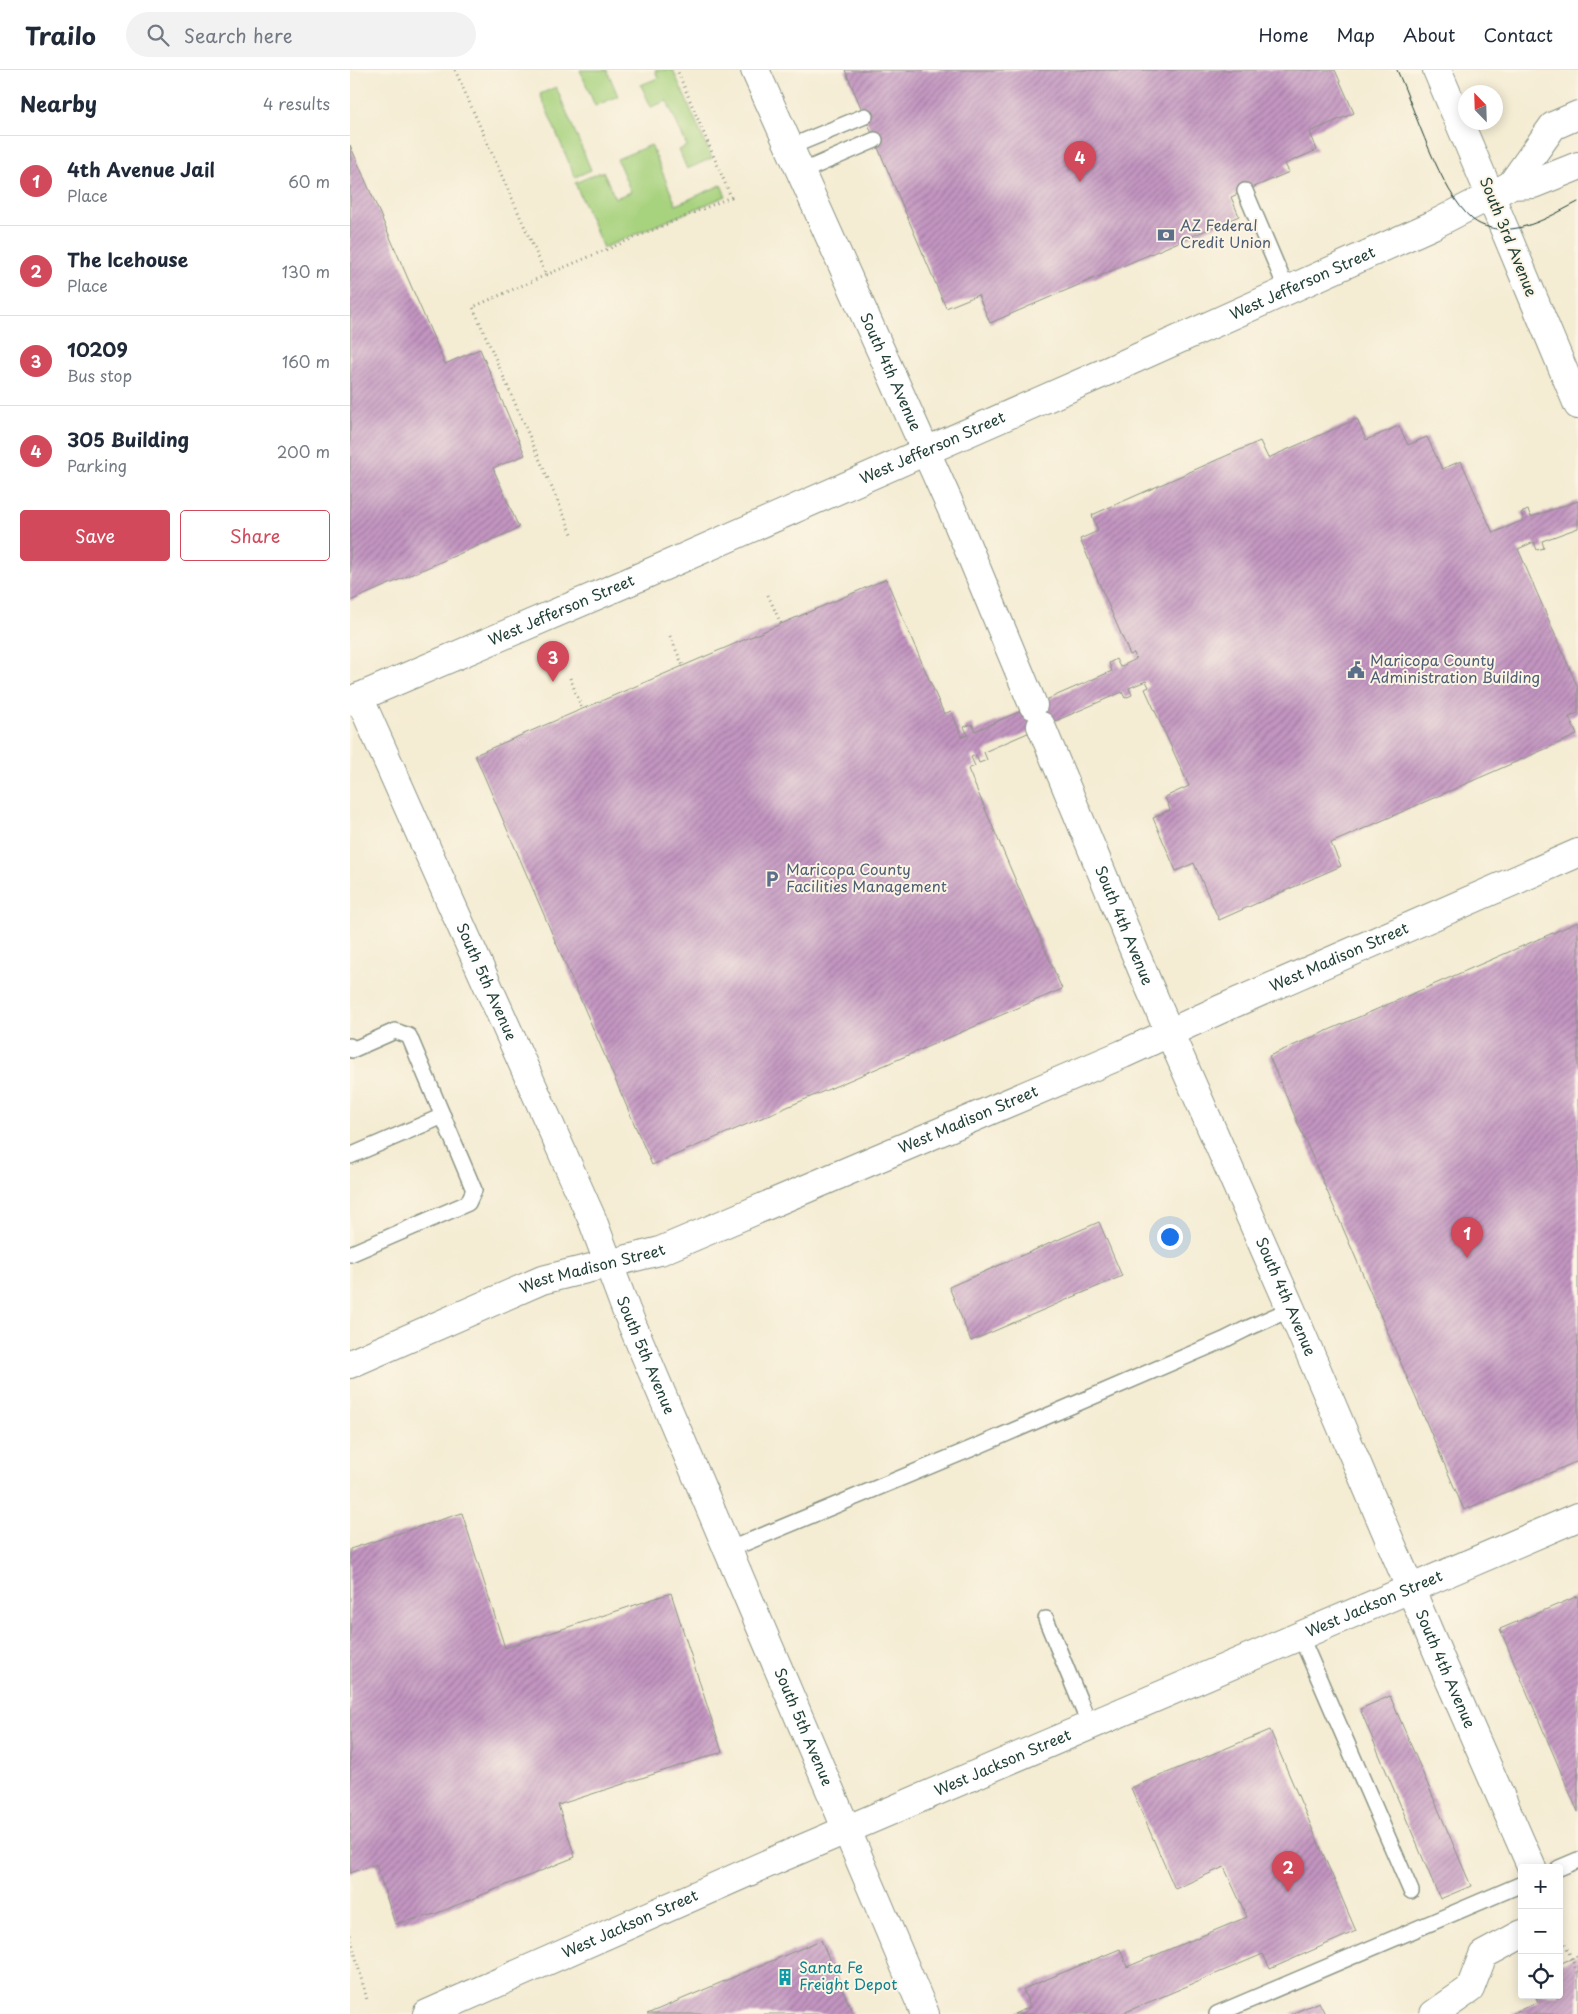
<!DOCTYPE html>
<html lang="en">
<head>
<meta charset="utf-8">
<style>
	body { margin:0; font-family:"Playpen Sans",sans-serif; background:#f2f2f3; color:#1f2937 }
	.controls { position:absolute; right:15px; bottom:15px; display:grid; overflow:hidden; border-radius:5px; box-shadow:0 2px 12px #0003 }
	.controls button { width:45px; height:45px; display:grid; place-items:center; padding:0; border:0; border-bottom:1px solid #e0e1e3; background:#fff; color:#1f2937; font:25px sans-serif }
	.compass { position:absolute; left:1108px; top:15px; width:45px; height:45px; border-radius:50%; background:#fff; box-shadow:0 2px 12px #0003; rotate:337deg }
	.you { position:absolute; left:819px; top:1166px; width:18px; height:18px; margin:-12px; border:4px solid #fff; border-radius:50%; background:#1a73e8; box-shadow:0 0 0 8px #1a73e833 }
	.badge { display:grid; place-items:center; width:32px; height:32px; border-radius:50%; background:#d1495b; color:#fff; font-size:16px; font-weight:700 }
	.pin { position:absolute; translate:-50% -41px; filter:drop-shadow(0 1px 2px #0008) }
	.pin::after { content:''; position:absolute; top:26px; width:18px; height:15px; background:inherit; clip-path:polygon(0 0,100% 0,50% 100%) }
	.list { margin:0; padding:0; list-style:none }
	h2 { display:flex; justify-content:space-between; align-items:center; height:65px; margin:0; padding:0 20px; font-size:21px }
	h2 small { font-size:16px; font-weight:400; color:#747a83 }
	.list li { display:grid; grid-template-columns:32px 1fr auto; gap:15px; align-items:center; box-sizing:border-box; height:90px; padding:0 20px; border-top:1px solid #e0e1e3 }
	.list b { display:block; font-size:19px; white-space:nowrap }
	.list p { margin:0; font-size:16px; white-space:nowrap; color:#747a83 }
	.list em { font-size:16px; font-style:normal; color:#747a83 }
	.actions { display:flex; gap:10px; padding:15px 20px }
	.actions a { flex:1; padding:11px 0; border:1px solid #d1495b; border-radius:5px; text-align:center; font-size:18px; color:#d1495b }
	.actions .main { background:#d1495b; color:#fff }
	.icon { flex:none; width:28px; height:28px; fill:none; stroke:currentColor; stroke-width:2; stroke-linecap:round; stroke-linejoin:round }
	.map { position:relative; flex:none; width:1228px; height:1944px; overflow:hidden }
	header { display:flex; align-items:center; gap:30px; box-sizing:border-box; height:70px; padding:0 25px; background:#fff; border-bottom:1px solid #e0e1e3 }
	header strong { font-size:24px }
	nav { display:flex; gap:28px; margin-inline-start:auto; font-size:18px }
	.search { width:350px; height:45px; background:#f2f2f3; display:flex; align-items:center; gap:12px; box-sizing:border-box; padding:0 18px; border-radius:28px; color:#747a83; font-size:19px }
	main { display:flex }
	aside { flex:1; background:#fff }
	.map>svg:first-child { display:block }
</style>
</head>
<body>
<header>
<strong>Trailo</strong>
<div class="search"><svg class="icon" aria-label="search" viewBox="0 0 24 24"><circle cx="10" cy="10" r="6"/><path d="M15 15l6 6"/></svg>Search here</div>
<nav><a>Home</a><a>Map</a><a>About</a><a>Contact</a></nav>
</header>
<main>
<aside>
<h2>Nearby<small>4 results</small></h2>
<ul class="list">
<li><span class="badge">1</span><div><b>4th Avenue Jail</b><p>Place</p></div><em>60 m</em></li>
<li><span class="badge">2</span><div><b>The Icehouse</b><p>Place</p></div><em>130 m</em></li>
<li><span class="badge">3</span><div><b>10209</b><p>Bus stop</p></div><em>160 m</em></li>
<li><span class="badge">4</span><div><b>305 Building</b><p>Parking</p></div><em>200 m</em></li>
</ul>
<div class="actions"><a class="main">Save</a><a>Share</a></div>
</aside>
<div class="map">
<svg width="1228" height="1944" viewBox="0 0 1228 1944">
	<defs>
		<pattern id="building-hatch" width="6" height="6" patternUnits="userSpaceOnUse" patternTransform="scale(1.25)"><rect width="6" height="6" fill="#c395c1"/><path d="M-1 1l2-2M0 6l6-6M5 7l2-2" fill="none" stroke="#9e7b9e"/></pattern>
	</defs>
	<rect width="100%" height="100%" fill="#fcf5e5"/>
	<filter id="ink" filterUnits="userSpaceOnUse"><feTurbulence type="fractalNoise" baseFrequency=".02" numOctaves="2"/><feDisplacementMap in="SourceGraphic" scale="10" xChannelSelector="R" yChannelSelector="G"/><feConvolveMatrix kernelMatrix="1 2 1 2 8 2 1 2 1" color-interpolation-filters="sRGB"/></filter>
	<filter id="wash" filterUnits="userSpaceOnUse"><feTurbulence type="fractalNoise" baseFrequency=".0096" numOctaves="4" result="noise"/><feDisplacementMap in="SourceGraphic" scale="20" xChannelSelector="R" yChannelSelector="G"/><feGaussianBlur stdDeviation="1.12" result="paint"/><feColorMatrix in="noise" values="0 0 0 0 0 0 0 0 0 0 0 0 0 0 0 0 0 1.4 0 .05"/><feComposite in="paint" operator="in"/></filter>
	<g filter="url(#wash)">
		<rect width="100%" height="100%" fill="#f4ecd3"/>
		<g fill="#a7d27e" stroke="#638859">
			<polygon points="230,0 257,0 268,26 245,36"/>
			<polygon points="305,0 323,0 362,88 337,99 329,80 337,76 317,31 301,37 291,15 308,8"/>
			<polygon points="206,17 241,100 225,107 190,24"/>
			<polygon points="301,75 326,135 371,115 376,126 253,178 225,113 253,101 265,128 281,122 267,89"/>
		</g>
		<g id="blocks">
			<g fill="url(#building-hatch)">
				<polygon points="495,0 985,0 1004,43 960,62 967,80 935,94 939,102 881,127 889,146 640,253 628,225 596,238"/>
				<polygon points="0,75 95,294 130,279 175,385 143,398 169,458 0,531"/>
				<polygon points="1007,349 1016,370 1049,356 1058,375 1077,367 1092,399 1111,391 1143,463 1174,450 1171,443 1178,440 1181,447 1228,431 1228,458 1192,471 1194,478 1187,480 1184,472 1168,479 1228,618 1228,643 1219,647 1227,665 981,773 991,796 869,850 844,793 826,801 803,748 820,740 815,727 839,716 795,619 799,617 796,611 779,618 782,625 775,628 772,622 634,682 637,690 629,693 626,685 621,687 625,696 618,699 712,919 302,1095 125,685 536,509 594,644 601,641 612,667 618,665 614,657 622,654 625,661 762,601 759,593 766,589 770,597 786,589 784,583 780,585 730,469 748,461 742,445 910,371 918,388"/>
				<polygon points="1228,852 1228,1391 1114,1440 919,986"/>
				<polygon points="749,1152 772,1206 621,1271 599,1217"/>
				<polygon points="112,1443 155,1578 321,1523 372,1682 208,1735 225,1787 85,1844 45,1854 26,1794 0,1803 0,1479"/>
				<polygon points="1228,1526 1228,1742 1150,1559"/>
				<polygon points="1040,1626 1121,1816 1090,1829 1010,1639"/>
				<polygon points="920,1660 1006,1861 920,1899 913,1884 771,1944 664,1944 680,1937 673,1919 770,1879 777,1897 897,1847 874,1797 825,1819 781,1718"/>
				<polygon points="471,1870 503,1944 297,1944"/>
				<polygon points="1228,1886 1228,1944 1161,1944 1188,1932 1185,1925 1209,1925 1209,1894"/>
				<polygon points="969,1932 975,1944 941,1944"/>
			</g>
		</g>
	</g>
	<g filter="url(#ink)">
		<use href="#blocks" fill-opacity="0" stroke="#8a9484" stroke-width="1"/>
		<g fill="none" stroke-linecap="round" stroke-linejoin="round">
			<g stroke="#8a9484" stroke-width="18">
				<g id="service">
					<polyline points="440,77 515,46"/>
					<polyline points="451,102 525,70"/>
					<polyline points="895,121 937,220"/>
					<polyline points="0,976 2,980 45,961 59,966 124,1120 118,1133 0,1184"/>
					<polyline points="0,1086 93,1046"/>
					<polyline points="378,1480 623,1378 874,1270 896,1259 941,1239"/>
					<polyline points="696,1549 740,1656"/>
					<polyline points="950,1565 1061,1821"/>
					<polyline points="1209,1798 1228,1790"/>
					<polyline points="867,1944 1172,1814"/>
				</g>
			</g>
			<g stroke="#8a9484" stroke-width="30">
				<g id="minor">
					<path id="s1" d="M405,0L603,442L683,635"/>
					<polyline points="1141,127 1228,335"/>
					<path id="s2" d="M9,627L242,1149L276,1240L575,1944"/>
					<path id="s3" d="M691,656L798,914L941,1239L1093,1595L1182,1798"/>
					<path id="s4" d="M0,1294L192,1210L310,1181L773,984L871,939L1228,783"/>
					<path id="s5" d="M77,1944L428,1789L1228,1447"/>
					<polyline points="1084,1944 1120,1919 1133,1885 1172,1864"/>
				</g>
			</g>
			<g stroke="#8a9484" stroke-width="30">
				<polyline id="tertiary" points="1087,0 1141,127"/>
			</g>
			<g stroke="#8a9484" stroke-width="30">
				<g id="secondary">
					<polyline points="1161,115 1203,56 1228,45"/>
					<path id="s6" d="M0,631L276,513L758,301L1083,155L1161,115L1183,114L1228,96"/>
				</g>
			</g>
			<g stroke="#8a9484" stroke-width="3" stroke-dasharray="1 4" stroke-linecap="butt">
				<polyline points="105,0 196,205 123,237 223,466"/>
				<polyline points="196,205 381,127 327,0"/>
				<polyline points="418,525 431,554"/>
				<polyline points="320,566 333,596"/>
				<polyline points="220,608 232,639"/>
				<polyline points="1209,1860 1228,1904"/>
				<polyline points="0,1865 17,1930"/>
			</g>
			<use href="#service" stroke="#fff" stroke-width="15"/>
			<use href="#minor" stroke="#fff" stroke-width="28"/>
			<use href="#tertiary" stroke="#fff" stroke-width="28"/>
			<use href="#secondary" stroke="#fff" stroke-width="28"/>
			<path stroke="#1f3d34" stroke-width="1" d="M1047,0C1065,40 1090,122 1122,149C1133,158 1147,160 1161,159C1184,157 1208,142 1228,132"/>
		</g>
	</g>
	<defs>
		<g id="bank-bare" transform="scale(1.35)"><path d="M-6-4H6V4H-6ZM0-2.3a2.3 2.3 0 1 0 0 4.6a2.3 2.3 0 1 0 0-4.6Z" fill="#5c6f8a" stroke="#fcf5e5" stroke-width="2.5" paint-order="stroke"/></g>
		<g id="civic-bare" transform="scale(1.35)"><path d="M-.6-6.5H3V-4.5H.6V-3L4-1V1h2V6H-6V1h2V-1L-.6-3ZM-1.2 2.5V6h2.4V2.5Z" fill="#5c6f8a" stroke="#fcf5e5" stroke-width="2.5" paint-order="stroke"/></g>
		<g id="parking-bare" transform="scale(1.35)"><path d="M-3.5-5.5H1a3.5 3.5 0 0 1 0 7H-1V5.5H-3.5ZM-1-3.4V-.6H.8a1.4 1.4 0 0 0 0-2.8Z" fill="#5c6f8a" stroke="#fcf5e5" stroke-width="2.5" paint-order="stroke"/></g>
		<g id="building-bare" transform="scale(1.35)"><path d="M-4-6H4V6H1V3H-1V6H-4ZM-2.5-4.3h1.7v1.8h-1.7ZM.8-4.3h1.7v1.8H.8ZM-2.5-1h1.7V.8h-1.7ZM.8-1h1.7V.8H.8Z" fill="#0f9aa8" stroke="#fcf5e5" stroke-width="2.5" paint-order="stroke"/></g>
	</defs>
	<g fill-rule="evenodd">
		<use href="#bank-bare" x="816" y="165"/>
		<use href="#civic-bare" x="1006" y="600"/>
		<use href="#parking-bare" x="422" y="809"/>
		<use href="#building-bare" x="435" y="1907"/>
	</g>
	<g text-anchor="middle" stroke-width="4" stroke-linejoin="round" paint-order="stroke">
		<g font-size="15" fill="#4e5e75" stroke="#fcf5e5" text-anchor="start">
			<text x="830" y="161">AZ Federal<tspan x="830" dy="17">Credit Union</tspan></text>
			<text x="1020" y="596">Maricopa County<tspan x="1020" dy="17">Administration Building</tspan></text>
			<text x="436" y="805">Maricopa County<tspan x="436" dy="17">Facilities Management</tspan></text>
		</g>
		<g font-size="15" fill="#1f3d34" stroke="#fcf5e5">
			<text transform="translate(1158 167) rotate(68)" y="5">South 3rd Avenue</text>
			<text dy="5" stroke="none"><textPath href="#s6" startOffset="1040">West Jefferson Street</textPath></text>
			<text dy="5" stroke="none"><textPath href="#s1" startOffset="331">South 4th Avenue</textPath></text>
			<text dy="5" stroke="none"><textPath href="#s6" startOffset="635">West Jefferson Street</textPath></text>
			<text dy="5" stroke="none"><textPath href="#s6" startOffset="230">West Jefferson Street</textPath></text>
			<text dy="5" stroke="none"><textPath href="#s3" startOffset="216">South 4th Avenue</textPath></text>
			<text dy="5" stroke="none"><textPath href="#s4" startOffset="1071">West Madison Street</textPath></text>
			<text dy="5" stroke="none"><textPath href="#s2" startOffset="312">South 5th Avenue</textPath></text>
			<text dy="5" stroke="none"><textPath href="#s4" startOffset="666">West Madison Street</textPath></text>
			<text dy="5" stroke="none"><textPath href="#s4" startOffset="261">West Madison Street</textPath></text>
			<text dy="5" stroke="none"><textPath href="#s3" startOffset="621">South 4th Avenue</textPath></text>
			<text dy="5" stroke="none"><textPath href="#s2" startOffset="718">South 5th Avenue</textPath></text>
			<text dy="5" stroke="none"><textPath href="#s5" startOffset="1032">West Jackson Street</textPath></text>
			<text dy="5" stroke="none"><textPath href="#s3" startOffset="1026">South 4th Avenue</textPath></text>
			<text dy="5" stroke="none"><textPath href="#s2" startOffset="1122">South 5th Avenue</textPath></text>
			<text dy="5" stroke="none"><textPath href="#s5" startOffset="628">West Jackson Street</textPath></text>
			<text dy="5" stroke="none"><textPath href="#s5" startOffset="222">West Jackson Street</textPath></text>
		</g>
		<g font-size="15" fill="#0d838f" stroke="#fcf5e5" text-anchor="start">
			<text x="449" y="1903">Santa Fe<tspan x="449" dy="17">Freight Depot</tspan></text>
		</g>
	</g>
</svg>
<div class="controls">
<button>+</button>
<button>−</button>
<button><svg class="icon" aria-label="locate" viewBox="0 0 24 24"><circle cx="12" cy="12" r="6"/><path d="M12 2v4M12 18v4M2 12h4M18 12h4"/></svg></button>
</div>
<svg class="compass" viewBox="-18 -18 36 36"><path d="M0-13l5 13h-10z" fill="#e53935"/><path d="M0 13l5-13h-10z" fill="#747a83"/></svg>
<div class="you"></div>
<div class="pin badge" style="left:1117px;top:1188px">1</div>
<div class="pin badge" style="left:938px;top:1822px">2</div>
<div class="pin badge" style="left:203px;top:612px">3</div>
<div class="pin badge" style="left:730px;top:112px">4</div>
</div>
</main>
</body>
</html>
